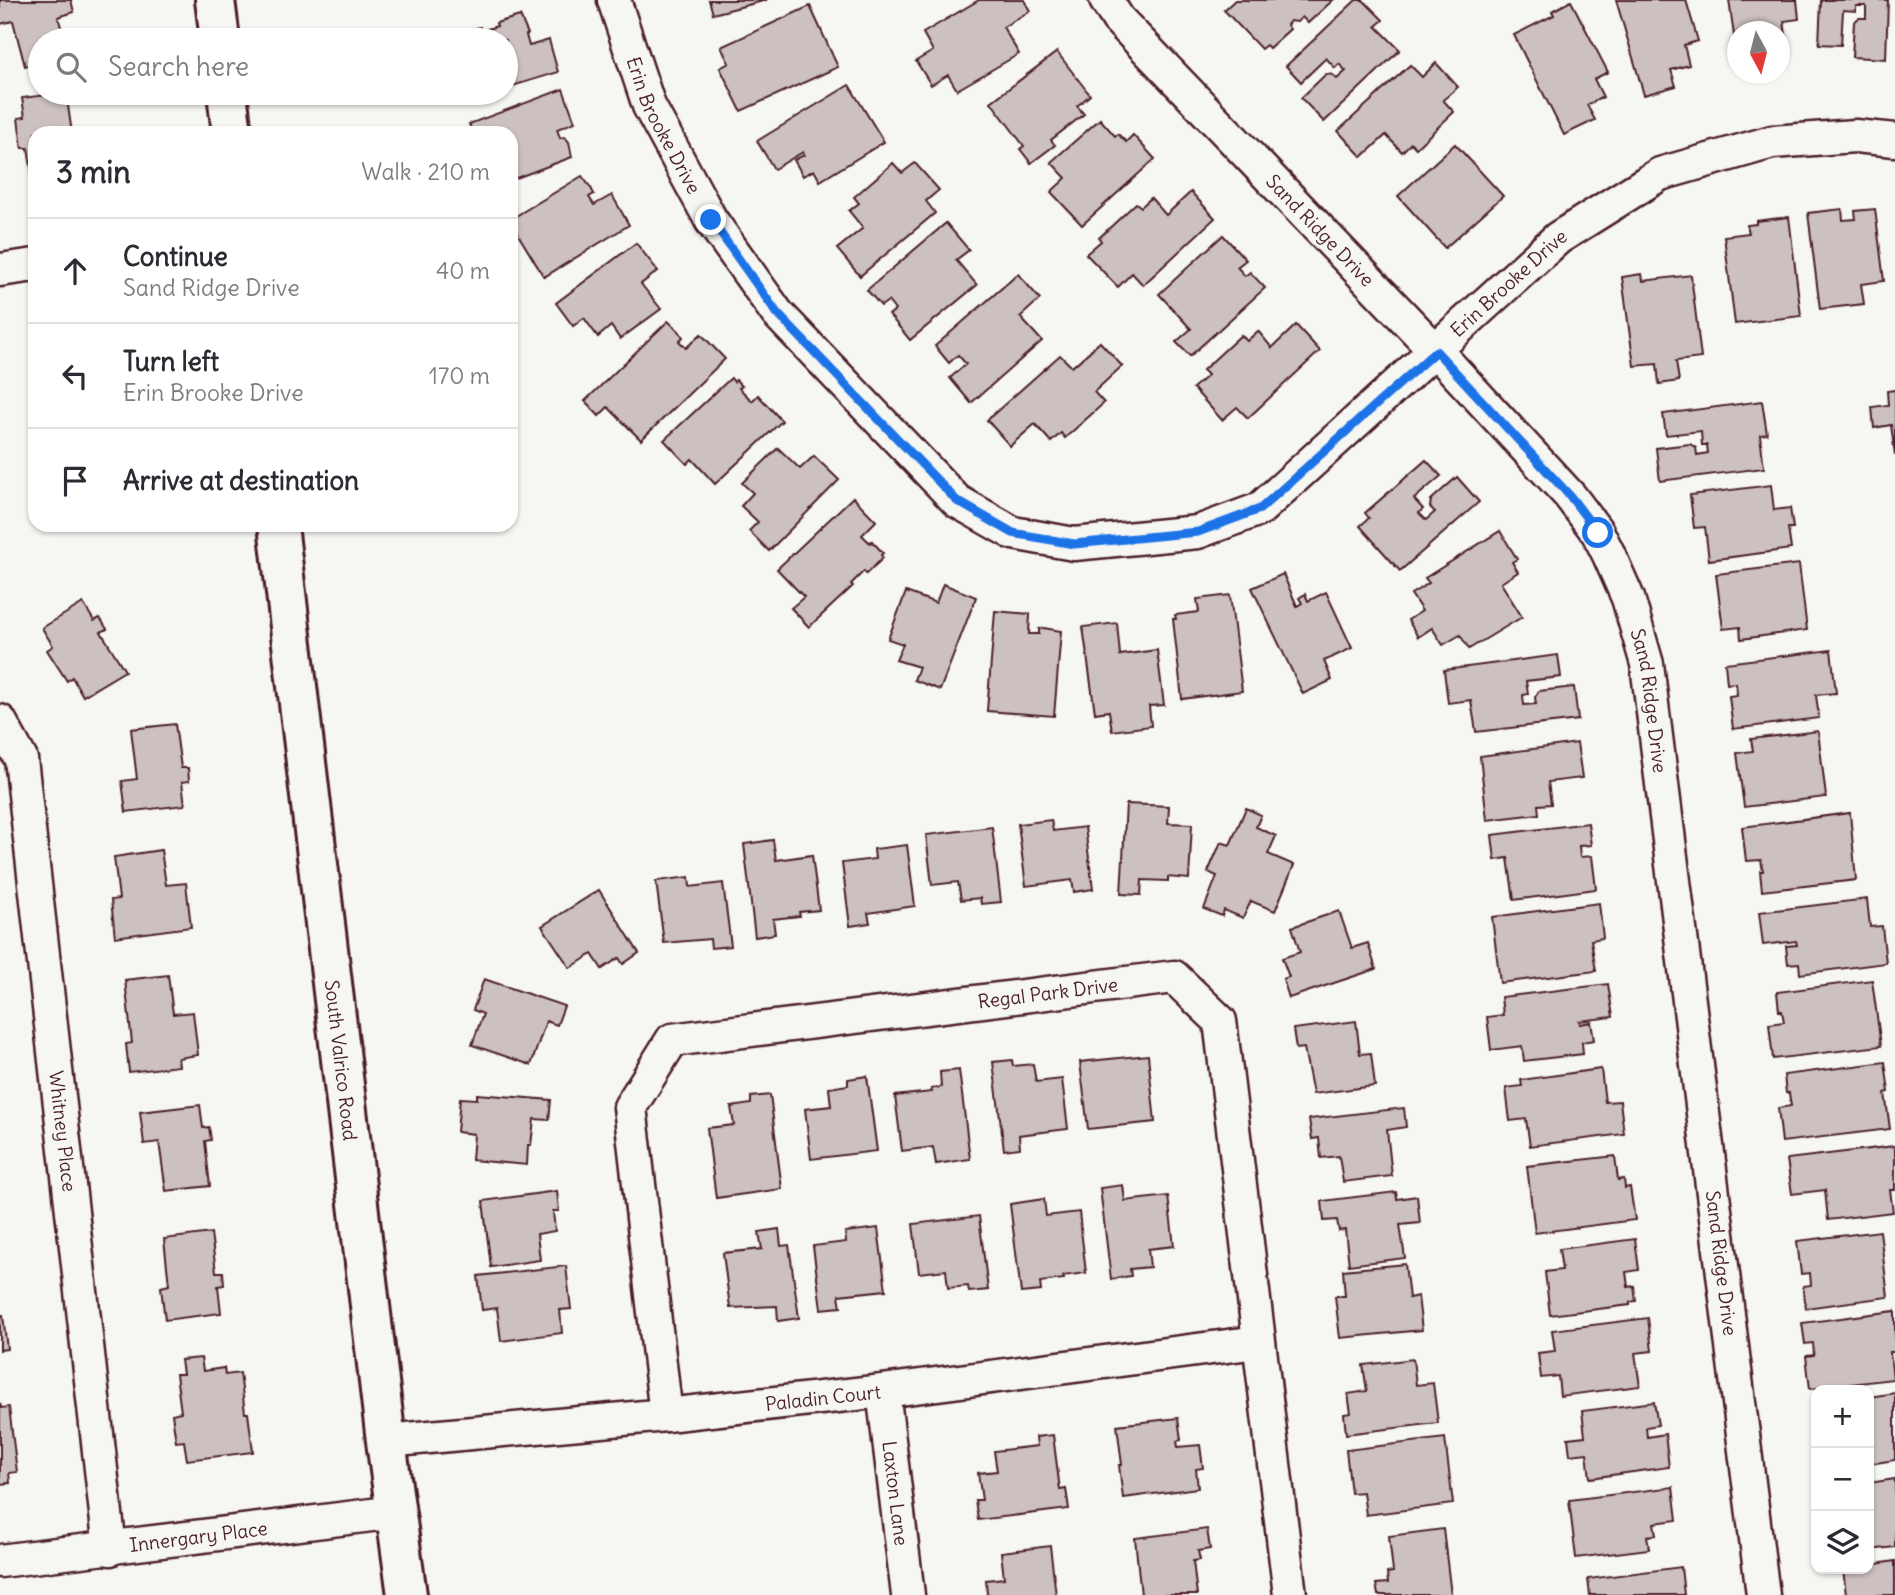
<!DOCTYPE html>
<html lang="en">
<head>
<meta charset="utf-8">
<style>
	body { margin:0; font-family:Delius,sans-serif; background:#f7f7f7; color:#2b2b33 }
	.controls { position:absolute; right:21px; bottom:21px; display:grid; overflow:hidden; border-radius:14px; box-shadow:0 2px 5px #0004 }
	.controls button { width:63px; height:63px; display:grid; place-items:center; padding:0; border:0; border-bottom:2px solid #e1e1e2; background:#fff; color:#2b2b33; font:35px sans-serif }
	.compass { position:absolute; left:1727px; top:21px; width:63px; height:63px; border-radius:50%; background:#fff; box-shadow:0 2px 5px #0004; rotate:173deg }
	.stop { position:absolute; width:21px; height:21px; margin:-16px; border:5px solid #1a73e8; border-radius:50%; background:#fff }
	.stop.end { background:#1a73e8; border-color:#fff; box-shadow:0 2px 7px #0008 }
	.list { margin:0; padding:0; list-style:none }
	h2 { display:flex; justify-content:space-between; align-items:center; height:91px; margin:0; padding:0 28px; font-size:30px }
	h2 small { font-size:23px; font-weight:400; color:#7c7c81 }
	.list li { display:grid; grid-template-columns:46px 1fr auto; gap:21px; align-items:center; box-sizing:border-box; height:105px; padding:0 28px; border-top:2px solid #e1e1e2 }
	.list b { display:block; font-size:26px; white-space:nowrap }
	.list p { margin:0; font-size:23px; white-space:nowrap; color:#7c7c81 }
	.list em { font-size:23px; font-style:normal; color:#7c7c81 }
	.icon { flex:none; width:38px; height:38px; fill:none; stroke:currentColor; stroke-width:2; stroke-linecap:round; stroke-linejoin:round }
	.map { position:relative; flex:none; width:1895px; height:1595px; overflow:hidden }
	.search { position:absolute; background:#fff; box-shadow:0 2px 5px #0004; left:28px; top:28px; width:490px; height:77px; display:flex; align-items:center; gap:18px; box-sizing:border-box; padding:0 24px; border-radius:38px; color:#7c7c81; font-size:26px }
	.panel { position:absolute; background:#fff; box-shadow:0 2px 5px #0004; left:28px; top:126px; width:490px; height:406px; border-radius:21px }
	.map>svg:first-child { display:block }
</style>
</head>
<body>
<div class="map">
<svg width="1895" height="1595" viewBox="0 0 1895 1595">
	<rect width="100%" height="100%" fill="#f6f6f2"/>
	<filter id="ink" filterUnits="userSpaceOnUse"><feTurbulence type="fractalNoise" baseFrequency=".0143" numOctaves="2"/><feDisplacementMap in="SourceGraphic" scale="14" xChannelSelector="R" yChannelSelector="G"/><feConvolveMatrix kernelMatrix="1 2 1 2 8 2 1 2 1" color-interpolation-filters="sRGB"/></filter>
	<g filter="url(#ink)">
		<g fill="#ccc1c0" stroke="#4a1f2b" stroke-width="2">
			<polygon points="0,0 71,0 74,12 58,17 65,40 40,40 40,61 25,66 13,21 0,24"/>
			<polygon points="709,0 767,0 713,14"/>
			<polygon points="979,0 1024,0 1030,11 1003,27 1019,54 957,90 948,75 931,85 916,61 933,51 923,33"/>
			<polygon points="1235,0 1333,0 1308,23 1302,17 1297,22 1290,21 1287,25 1290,29 1269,48 1266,45 1261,49 1224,10"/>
			<polygon points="1356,0 1363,0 1383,20 1376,26 1400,50 1324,122 1301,98 1326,74 1333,75 1337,79 1346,71 1339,64 1335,68 1326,58 1301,82 1286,66"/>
			<polygon points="1616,0 1686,0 1698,41 1684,45 1689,65 1671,70 1676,86 1644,95"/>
			<polygon points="1729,0 1797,0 1799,19 1784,21 1787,42 1780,43 1780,32 1738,32 1738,64"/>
			<polygon points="1821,0 1888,0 1886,59 1852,57 1854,22 1859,18 1866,18 1866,6 1856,6 1856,11 1843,10 1841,45 1819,44"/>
			<polygon points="1571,1 1608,72 1594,79 1603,97 1587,105 1595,120 1564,135 1514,35 1554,15 1552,11"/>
			<polygon points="810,6 838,67 741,111 720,68 729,63 721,47"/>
			<polygon points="520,16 528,34 526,35 529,46 549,40 558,72 506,88 506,40 438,40 480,27 481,31 497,26 496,23"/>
			<polygon points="1057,52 1090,95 1077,106 1084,114 1051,140 1055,145 1031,163 1020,149 1024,146 991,102"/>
			<polygon points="1436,63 1458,87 1443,100 1454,112 1416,148 1411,143 1402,152 1386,135 1362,157 1338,131 1410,65 1422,77"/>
			<polygon points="849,85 884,142 820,181 814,170 803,176 794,160 804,155 803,152 774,169 757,141"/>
			<polygon points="563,89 575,122 557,129 560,138 565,137 569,142 572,157 511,180 511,133 473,133 469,124"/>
			<polygon points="62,93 74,93 74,98 67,99 72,133 35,133 35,174 32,174 28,148 22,148 18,118 25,117 22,98"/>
			<polygon points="455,93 489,93 457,102"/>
			<polygon points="1100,119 1115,136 1118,134 1126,142 1133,135 1155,159 1082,225 1051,192 1066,178 1051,162"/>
			<polygon points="1455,144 1503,196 1445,248 1398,196"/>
			<polygon points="893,163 902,173 915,163 939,190 926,201 935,213 860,276 837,249 863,228 849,211 859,203 854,197"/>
			<polygon points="582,176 591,188 594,194 589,197 594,205 612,195 629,225 544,277 511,223 511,219"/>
			<polygon points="1191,192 1215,218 1143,285 1132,273 1118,287 1086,254 1101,241 1099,238 1136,203 1141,207 1151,198 1166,215"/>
			<polygon points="1842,209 1843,220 1856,219 1855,211 1875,209 1884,281 1861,284 1864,304 1820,309 1808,213"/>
			<polygon points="1789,217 1801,316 1735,324 1724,236 1749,233 1747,225 1756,224 1756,221"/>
			<polygon points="946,223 969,250 956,260 977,285 910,340 889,315 895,310 888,301 881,306 867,290"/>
			<polygon points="1223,235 1246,260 1237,267 1245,276 1250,272 1265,288 1190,356 1176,342 1191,329 1159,294"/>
			<polygon points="636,243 658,271 641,284 661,309 620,339 611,326 598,337 584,318 573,326 556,303"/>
			<polygon points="1018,274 1040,299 1020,317 1042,341 971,403 950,378 966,364 958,355 949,363 935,346"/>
			<polygon points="1642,274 1643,281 1691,275 1701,358 1676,361 1679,381 1659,384 1657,364 1634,366 1622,277"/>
			<polygon points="668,321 679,331 683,337 679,341 686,348 701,334 725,359 641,440 608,407 599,416 585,401"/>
			<polygon points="1296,325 1320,351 1248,418 1237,407 1222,420 1193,388 1208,375 1203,370 1241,335 1247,341 1258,331 1272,348"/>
			<polygon points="1100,342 1122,366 1094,392 1104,403 1065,438 1061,433 1051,442 1035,424 1010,446 987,420 1060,355 1072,367"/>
			<polygon points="731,378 734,382 736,380 742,386 739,388 752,401 758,395 782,421 715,484 692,459 687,464 664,440"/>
			<polygon points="1895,390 1895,455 1891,425 1874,428 1872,407 1888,405 1887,391"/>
			<polygon points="1762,401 1767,434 1760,435 1764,468 1660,481 1656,448 1690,444 1696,448 1697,455 1708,453 1707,445 1702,445 1701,431 1666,435 1663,414"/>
			<polygon points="778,448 800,469 814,456 839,480 769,551 749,531 758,522 741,506 753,493 742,483"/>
			<polygon points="1426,460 1441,476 1414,499 1423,509 1419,513 1426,520 1435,512 1430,507 1431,500 1457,477 1479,502 1400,571 1360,526 1369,518 1365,513"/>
			<polygon points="1771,485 1774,510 1790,508 1793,528 1788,528 1791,549 1709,560 1705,527 1694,528 1690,495"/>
			<polygon points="853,497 876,521 862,535 870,543 872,541 883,553 881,555 883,558 866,574 864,571 851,584 853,586 809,627 791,608 804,597 777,569"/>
			<polygon points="1500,531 1517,559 1512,562 1518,572 1501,583 1522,617 1469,649 1460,635 1443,645 1432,628 1418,637 1408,620 1422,611 1411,594 1429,583 1425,578"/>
			<polygon points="1799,564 1807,630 1741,639 1740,627 1723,629 1716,574"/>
			<polygon points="1283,574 1297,606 1302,603 1299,598 1305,594 1308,601 1326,592 1352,648 1324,661 1332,680 1303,694 1252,588"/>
			<polygon points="943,584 976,597 940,690 914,680 919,667 896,660 903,644 888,639 906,592 936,603"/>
			<polygon points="1230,595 1242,691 1182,699 1173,619 1176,619 1175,615 1199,612 1197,599"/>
			<polygon points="83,603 94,621 100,618 107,629 101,632 125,671 83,696 72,677 67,681 47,650 53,646 42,628"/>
			<polygon points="995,611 1030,614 1029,634 1039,634 1039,629 1044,628 1061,631 1054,716 987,711"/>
			<polygon points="1117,623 1120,655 1157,650 1164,705 1149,706 1151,726 1112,731 1109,711 1095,713 1083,627"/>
			<polygon points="1831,650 1836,693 1816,695 1819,718 1733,729 1729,696 1737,695 1736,683 1727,684 1725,663"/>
			<polygon points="1558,655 1561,677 1526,681 1528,694 1523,695 1524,705 1536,704 1535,697 1539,691 1574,687 1578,720 1476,732 1471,700 1448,703 1444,670"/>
			<polygon points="175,724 181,768 188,768 189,781 182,782 185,805 126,812 122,781 137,779 131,729"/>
			<polygon points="1818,731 1826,797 1744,807 1737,753 1753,751 1751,739"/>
			<polygon points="1577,743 1582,778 1548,782 1551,804 1538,805 1539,814 1487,820 1480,756"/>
			<polygon points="1126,804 1169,806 1168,823 1192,824 1189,879 1168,877 1168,881 1142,880 1141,895 1121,894"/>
			<polygon points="1246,808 1261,815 1256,827 1276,836 1268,854 1294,865 1275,911 1251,901 1243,918 1224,910 1222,916 1204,909 1217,876 1208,872 1221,842 1230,845"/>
			<polygon points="1850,813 1856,880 1762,891 1760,871 1763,871 1761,860 1746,861 1742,827"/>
			<polygon points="1051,820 1053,831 1085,827 1093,889 1074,892 1072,880 1026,886 1018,824"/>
			<polygon points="1588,823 1591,845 1579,846 1580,857 1592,856 1596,889 1514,900 1508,858 1495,860 1492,835"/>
			<polygon points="992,827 1001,902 981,904 980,898 961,900 958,882 932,885 926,835"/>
			<polygon points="773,840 776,860 812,855 819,910 799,912 800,916 773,919 775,934 755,937 744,844"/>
			<polygon points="907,845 915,906 868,913 870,923 850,926 842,863 875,859 874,849"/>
			<polygon points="161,850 166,885 186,883 191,927 115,937 111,900 119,899 114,857"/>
			<polygon points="689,877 690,887 723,883 731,946 711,948 710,939 664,943 656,881"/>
			<polygon points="599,890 639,953 623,964 619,958 602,969 592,954 570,968 542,926"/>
			<polygon points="1867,899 1870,927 1882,926 1886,963 1800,974 1799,963 1788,964 1786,946 1797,945 1796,941 1763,945 1759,912"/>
			<polygon points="1599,903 1603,938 1591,940 1596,971 1500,983 1492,917"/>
			<polygon points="1339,911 1352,948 1368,943 1376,969 1289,998 1283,979 1289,977 1282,958 1300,952 1292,927"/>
			<polygon points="168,975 173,1014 193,1012 198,1055 178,1058 179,1066 129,1072 126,1044 132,1043 125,980"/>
			<polygon points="484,979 564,1006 557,1025 546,1021 531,1065 472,1045 483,1014 473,1010"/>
			<polygon points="1872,980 1881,1046 1773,1059 1769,1024 1784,1022 1782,1011 1779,1011 1777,992"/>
			<polygon points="1608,984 1613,1017 1579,1021 1580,1024 1591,1022 1594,1040 1582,1042 1583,1054 1524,1061 1522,1046 1491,1050 1487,1017 1503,1015 1501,997"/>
			<polygon points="1356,1021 1360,1054 1371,1053 1375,1086 1313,1094 1304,1048 1296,1049 1293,1029"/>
			<polygon points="1148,1055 1155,1122 1088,1129 1080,1062"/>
			<polygon points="1012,1060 1013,1066 1033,1064 1036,1082 1062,1079 1068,1129 1019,1135 1020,1148 1004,1150 993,1062"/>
			<polygon points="1885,1062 1889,1092 1885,1093 1890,1129 1782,1142 1778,1108 1791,1106 1789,1093 1786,1093 1784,1075"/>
			<polygon points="1601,1069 1605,1102 1620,1101 1624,1134 1530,1146 1526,1119 1510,1121 1506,1088 1522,1086 1521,1080"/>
			<polygon points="959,1070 970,1159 936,1164 933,1147 902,1151 895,1096 932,1092 931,1089 941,1087 940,1072"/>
			<polygon points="867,1076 877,1151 811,1159 805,1109 831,1106 829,1088 848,1085 848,1079"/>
			<polygon points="477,1094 551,1100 549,1120 534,1119 531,1145 528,1145 527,1165 472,1160 474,1134 457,1132 460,1098 477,1099"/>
			<polygon points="770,1095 782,1189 716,1198 707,1128 734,1125 731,1107 751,1104 751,1097"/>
			<polygon points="200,1105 203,1128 209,1127 211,1140 205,1141 210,1186 166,1191 159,1142 144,1144 140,1112"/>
			<polygon points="1404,1108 1406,1127 1387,1130 1392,1176 1343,1182 1339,1156 1321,1158 1319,1138 1312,1139 1309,1119"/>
			<polygon points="1895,1146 1895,1190 1890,1190 1893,1212 1828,1220 1825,1190 1792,1194 1787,1159"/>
			<polygon points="1615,1156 1618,1180 1624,1179 1625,1188 1630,1187 1635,1220 1535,1233 1527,1166"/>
			<polygon points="1123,1185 1125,1201 1168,1196 1174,1246 1148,1249 1150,1267 1130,1269 1131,1276 1111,1279 1100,1188"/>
			<polygon points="557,1191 559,1211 553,1211 555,1231 537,1234 540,1260 491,1267 483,1201"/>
			<polygon points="1396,1192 1397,1199 1417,1196 1420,1223 1400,1225 1405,1258 1349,1265 1345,1230 1339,1231 1337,1220 1324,1221 1322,1201"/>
			<polygon points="1044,1199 1046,1216 1079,1212 1086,1273 1063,1276 1064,1279 1040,1282 1041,1291 1021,1293 1010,1204"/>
			<polygon points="979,1216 988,1290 969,1292 968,1286 948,1288 946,1270 919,1273 913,1224"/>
			<polygon points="878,1228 886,1290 839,1295 841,1307 821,1309 813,1246 846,1242 845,1232"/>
			<polygon points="779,1229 781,1246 789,1245 799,1318 778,1321 777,1306 730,1308 723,1253 762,1249 759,1232"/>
			<polygon points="1880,1231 1888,1297 1806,1308 1803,1286 1811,1285 1810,1273 1801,1274 1797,1241"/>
			<polygon points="211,1233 216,1272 223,1272 224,1285 218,1286 221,1313 165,1320 161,1287 169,1285 164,1239"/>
			<polygon points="1635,1239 1639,1270 1626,1272 1628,1287 1634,1286 1636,1301 1630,1302 1630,1305 1550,1315 1545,1272 1562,1270 1559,1249"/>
			<polygon points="1405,1264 1409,1298 1418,1296 1422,1330 1340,1338 1335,1296 1345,1296 1343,1270"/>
			<polygon points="566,1266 571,1309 560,1310 562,1333 501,1341 497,1308 482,1310 478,1276"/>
			<polygon points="1895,1311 1895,1352 1890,1352 1893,1379 1810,1389 1806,1356 1814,1355 1813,1343 1805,1344 1802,1323"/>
			<polygon points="0,1315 3,1315 7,1349 0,1350"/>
			<polygon points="1648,1318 1652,1351 1635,1353 1640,1386 1560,1396 1558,1376 1541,1378 1538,1353 1555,1351 1552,1330"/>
			<polygon points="201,1358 203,1371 224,1368 225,1375 240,1373 245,1413 248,1413 253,1452 187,1460 184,1441 176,1442 172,1414 181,1412 176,1374 183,1374 181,1360"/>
			<polygon points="1413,1359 1416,1385 1433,1383 1438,1423 1346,1434 1344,1414 1351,1413 1348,1394 1367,1391 1363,1365"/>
			<polygon points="1895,1393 1895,1460 1869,1464 1869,1397"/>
			<polygon points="1654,1402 1658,1425 1646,1427 1647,1437 1665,1434 1669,1467 1590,1478 1587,1453 1570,1455 1568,1438 1585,1436 1582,1411"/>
			<polygon points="0,1403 1,1408 9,1407 17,1472 9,1473 10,1483 0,1484"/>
			<polygon points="1178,1418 1181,1440 1177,1441 1178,1447 1200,1445 1203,1468 1196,1469 1198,1488 1123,1498 1119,1465 1122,1465 1117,1425"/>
			<polygon points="1053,1435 1060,1490 1066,1489 1069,1509 978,1520 975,1500 982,1500 978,1473 997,1471 994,1451 1037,1446 1036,1437"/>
			<polygon points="1445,1438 1453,1504 1366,1515 1363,1492 1351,1493 1346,1450"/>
			<polygon points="1895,1479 1895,1547 1869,1550 1869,1483"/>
			<polygon points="1673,1487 1677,1520 1654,1523 1656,1535 1647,1536 1649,1549 1576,1558 1569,1500"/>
			<polygon points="1207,1529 1210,1549 1198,1551 1200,1560 1193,1561 1197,1595 1141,1595 1135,1538"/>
			<polygon points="1443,1529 1451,1595 1378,1595 1376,1584 1388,1583 1387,1573 1393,1572 1389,1536"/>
			<polygon points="1050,1546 1056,1595 987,1595 986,1580 1004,1578 1001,1552"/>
			<polygon points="1895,1561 1895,1595 1846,1595 1843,1569 1869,1569 1869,1565"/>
			<polygon points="1681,1567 1684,1595 1590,1595 1588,1579"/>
		</g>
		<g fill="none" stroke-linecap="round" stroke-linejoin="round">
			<g stroke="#4a1f2b" stroke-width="37">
				<g id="street">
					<path id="s1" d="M614,0L649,106L711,220L777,313L957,501L1013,533L1074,544L1198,532L1260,509L1558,238L1660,174L1772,142L1855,136L1895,140"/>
					<path id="s2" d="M1106,0L1118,19L1436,351L1570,496L1598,533L1609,555L1628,598L1647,664L1763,1595"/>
					<polyline points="0,270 35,265"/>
					<path id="s3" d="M0,721L21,759L110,1549"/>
					<path id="s4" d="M883,1391L908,1595"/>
					<path id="s5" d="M666,1415L630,1107L672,1040L1174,977L1220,1021L1290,1595"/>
					<path id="s6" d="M386,1441L666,1415L883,1391L1258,1342"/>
					<path id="s7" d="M0,1561L396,1512"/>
				</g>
			</g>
			<g stroke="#4a1f2b" stroke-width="44">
				<g id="secondary">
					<polyline points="215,0 220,40"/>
					<polyline points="227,93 232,133"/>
					<path id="s8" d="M278,525L386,1441L407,1595"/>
				</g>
			</g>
			<use href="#street" stroke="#f6f6f2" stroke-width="32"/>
			<use href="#secondary" stroke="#f6f6f2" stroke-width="38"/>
		</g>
	</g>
	<g fill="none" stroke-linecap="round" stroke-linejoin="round" filter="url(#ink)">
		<polyline stroke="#1a73e8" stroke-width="9" points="711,220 777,313 957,501 1013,533 1074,544 1198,532 1260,509 1436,351 1570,496 1598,533"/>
	</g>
	<g text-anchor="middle" stroke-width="7" stroke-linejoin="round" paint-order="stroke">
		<g font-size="19" fill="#4a1f2b" stroke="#f6f6f2">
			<text dy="7" stroke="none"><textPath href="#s1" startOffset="135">Erin Brooke Drive</textPath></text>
			<text dy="7" stroke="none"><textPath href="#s2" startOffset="315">Sand Ridge Drive</textPath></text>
			<text dy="7" stroke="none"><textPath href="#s1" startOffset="1269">Erin Brooke Drive</textPath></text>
			<text dy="7" stroke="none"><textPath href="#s2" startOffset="903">Sand Ridge Drive</textPath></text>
			<text dy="7" stroke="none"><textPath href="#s5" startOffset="768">Regal Park Drive</textPath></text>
			<text dy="7" stroke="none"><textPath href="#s8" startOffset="539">South Valrico Road</textPath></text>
			<text dy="7" stroke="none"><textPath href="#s3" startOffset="418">Whitney Place</textPath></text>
			<text dy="7" stroke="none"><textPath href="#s2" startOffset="1470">Sand Ridge Drive</textPath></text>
			<text dy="7" stroke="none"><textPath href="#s6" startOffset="439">Paladin Court</textPath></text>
			<text dy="7" stroke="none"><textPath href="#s4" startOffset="103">Laxton Lane</textPath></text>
			<text dy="7" stroke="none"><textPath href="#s7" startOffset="200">Innergary Place</textPath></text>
		</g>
	</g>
</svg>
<div class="controls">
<button>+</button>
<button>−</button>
<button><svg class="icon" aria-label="layers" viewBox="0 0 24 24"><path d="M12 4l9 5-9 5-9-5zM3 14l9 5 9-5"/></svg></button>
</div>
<svg class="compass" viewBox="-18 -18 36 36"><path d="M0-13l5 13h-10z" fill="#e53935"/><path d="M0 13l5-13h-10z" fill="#7c7c81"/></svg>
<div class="stop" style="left:1598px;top:533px"></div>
<div class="stop end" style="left:711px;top:220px"></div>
<div class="search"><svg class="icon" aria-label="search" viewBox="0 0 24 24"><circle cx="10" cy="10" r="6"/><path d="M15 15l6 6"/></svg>Search here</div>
<section class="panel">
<h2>3 min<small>Walk · 210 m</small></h2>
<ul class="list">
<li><svg class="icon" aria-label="ahead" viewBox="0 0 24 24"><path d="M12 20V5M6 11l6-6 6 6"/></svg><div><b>Continue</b><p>Sand Ridge Drive</p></div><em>40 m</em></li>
<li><svg class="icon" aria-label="left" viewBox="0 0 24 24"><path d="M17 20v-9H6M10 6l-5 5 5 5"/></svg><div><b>Turn left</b><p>Erin Brooke Drive</p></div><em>170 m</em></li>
<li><svg class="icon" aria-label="arrive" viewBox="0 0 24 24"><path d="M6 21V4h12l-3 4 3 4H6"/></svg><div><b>Arrive at destination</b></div></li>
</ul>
</section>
</div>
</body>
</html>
